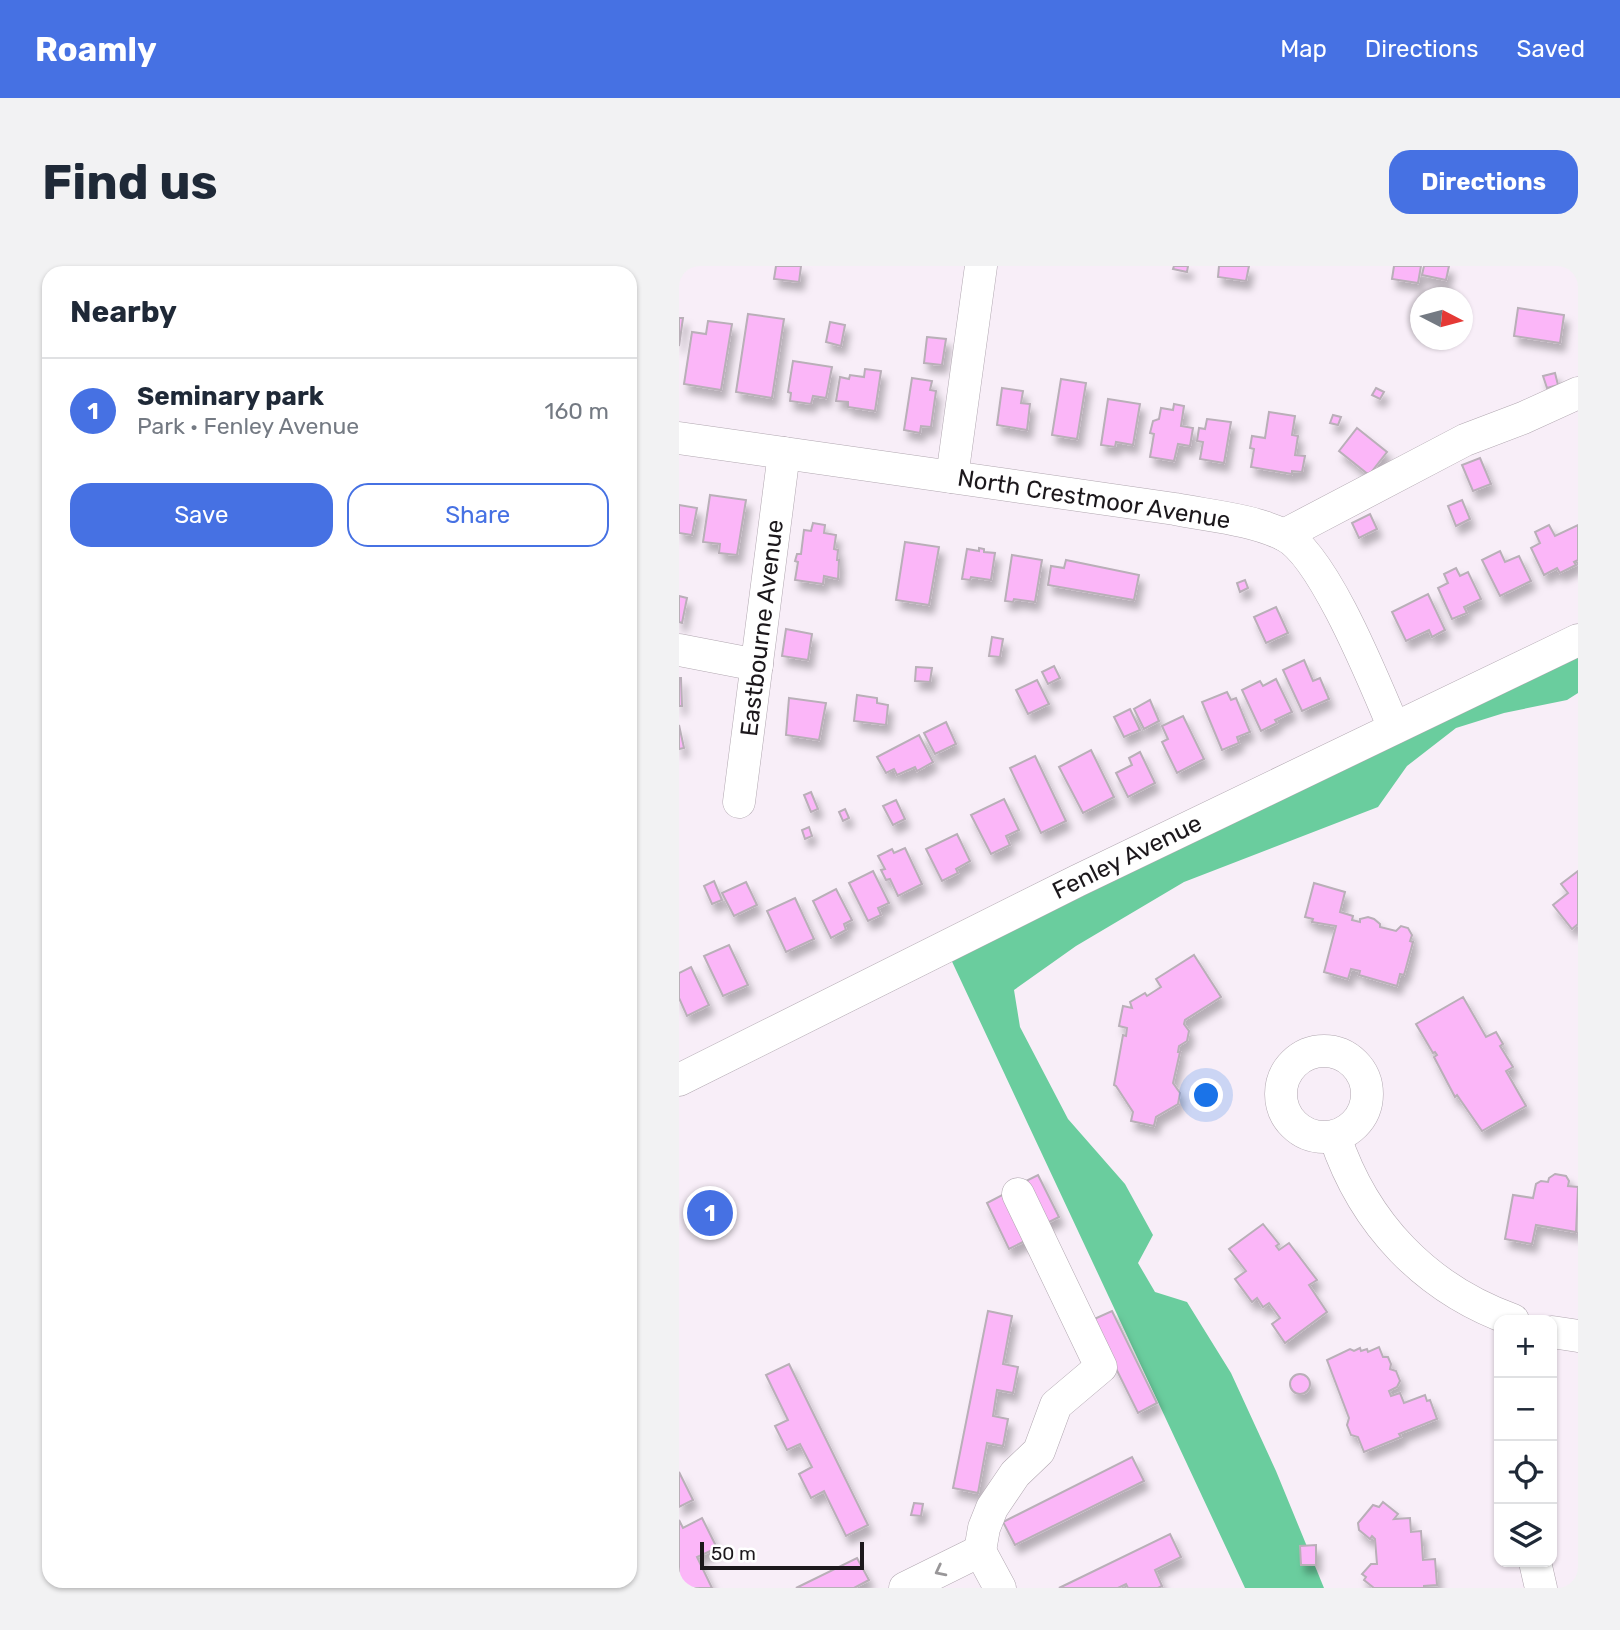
<!DOCTYPE html>
<html lang="en">
<head>
<meta charset="utf-8">
<style>
	body { margin:0; font-family:Rubik,sans-serif; background:#f2f2f3; color:#1f2937 }
	.controls { position:absolute; right:21px; bottom:21px; display:grid; overflow:hidden; border-radius:14px; box-shadow:0 2px 5px #0004 }
	.controls button { width:63px; height:63px; display:grid; place-items:center; padding:0; border:0; border-bottom:2px solid #e0e1e3; background:#fff; color:#1f2937; font:35px sans-serif }
	.compass { position:absolute; left:731px; top:21px; width:63px; height:63px; border-radius:50%; background:#fff; box-shadow:0 2px 5px #0004; rotate:96deg }
	.scale { position:absolute; left:21px; bottom:18px; width:164px; box-sizing:border-box; padding-left:7px; border:4px solid #1c181c; border-top:0; font-size:19px; line-height:24px; white-space:nowrap; color:#1c181c; -webkit-text-stroke:5px #fff; paint-order:stroke }
	.you { position:absolute; left:528px; top:830px; width:24px; height:24px; margin:-18px; border:5px solid #fff; border-radius:50%; background:#1a73e8; box-shadow:0 0 0 10px #1a73e833 }
	.badge { display:grid; place-items:center; width:46px; height:46px; border-radius:50%; background:#4671e3; color:#fff; font-size:23px; font-weight:700 }
	.pin { position:absolute; translate:-50% -50%; border:4px solid #fff; box-shadow:0 2px 7px #0006 }
	.list { margin:0; padding:0; list-style:none }
	h2 { display:flex; justify-content:space-between; align-items:center; height:91px; margin:0; padding:0 28px; font-size:30px }
	h2 small { font-size:23px; font-weight:400; color:#747a83 }
	.list li { display:grid; grid-template-columns:46px 1fr auto; gap:21px; align-items:center; box-sizing:border-box; height:105px; padding:0 28px; border-top:2px solid #e0e1e3 }
	.list b { display:block; font-size:26px; white-space:nowrap }
	.list p { margin:0; font-size:23px; white-space:nowrap; color:#747a83 }
	.list em { font-size:23px; font-style:normal; color:#747a83 }
	.actions { display:flex; gap:14px; padding:21px 28px }
	.actions a { flex:1; padding:16px 0; border:2px solid #4671e3; border-radius:21px; text-align:center; font-size:24px; color:#4671e3 }
	.actions .main { background:#4671e3; color:#fff }
	.icon { flex:none; width:38px; height:38px; fill:none; stroke:currentColor; stroke-width:2; stroke-linecap:round; stroke-linejoin:round }
	.map { position:relative; flex:none; width:899px; height:1322px; overflow:hidden; border-radius:21px }
	header { display:flex; align-items:center; gap:42px; box-sizing:border-box; height:98px; padding:0 35px; background:#4671e3; color:#fff }
	header strong { font-size:33px }
	nav { display:flex; gap:38px; margin-inline-start:auto; font-size:24px }
	.intro { display:flex; align-items:center; justify-content:space-between; box-sizing:border-box; height:168px; padding:0 42px }
	h1 { margin:0; font-size:49px }
	.button { padding:18px 32px; border-radius:21px; background:#4671e3; color:#fff; font-size:24px; font-weight:700 }
	main { display:flex; gap:42px; padding:0 42px }
	aside { flex:1; background:#fff; border-radius:21px; box-shadow:0 2px 5px #0004 }
	.map>svg:first-child { display:block }
</style>
</head>
<body>
<header>
<strong>Roamly</strong>
<nav><a>Map</a><a>Directions</a><a>Saved</a></nav>
</header>
<div class="intro"><h1>Find us</h1><a class="button">Directions</a></div>
<main>
<aside>
<h2>Nearby<small></small></h2>
<ul class="list">
<li><span class="badge">1</span><div><b>Seminary park</b><p>Park · Fenley Avenue</p></div><em>160 m</em></li>
</ul>
<div class="actions"><a class="main">Save</a><a>Share</a></div>
</aside>
<div class="map">
<svg width="899" height="1322" viewBox="0 0 899 1322">
	<defs>
		<filter id="shadow"><feDropShadow dx="4.5" dy="8" stdDeviation="3.5" flood-color="#0004"/></filter>
	</defs>
	<rect width="100%" height="100%" fill="#f8eef8"/>
	<polygon fill="#6acd9e" points="899,390 899,427 888,434 825,447 777,462 728,500 699,541 505,616 397,680 335,724 341,761 389,853 446,918 474,969 459,997 476,1026 508,1036 552,1107 597,1205 645,1322 566,1322 269,687"/>
	<g fill="#fbb6f8" stroke="#b9afb8" stroke-width="2" filter="url(#shadow)">
		<polygon points="97,0 122,0 120,16 95,13"/>
		<polygon points="495,0 509,0 508,6 494,3"/>
		<polygon points="540,0 570,0 567,15 539,11"/>
		<polygon points="715,0 742,0 739,17 713,13"/>
		<polygon points="745,0 770,0 767,14 743,9"/>
		<polygon points="839,42 885,49 881,77 835,70"/>
		<polygon points="69,48 105,53 93,132 57,126"/>
		<polygon points="0,52 4,52 0,80"/>
		<polygon points="29,55 53,58 42,124 5,118 13,66 27,68"/>
		<polygon points="151,56 166,59 162,80 147,76"/>
		<polygon points="248,71 267,73 263,99 245,97"/>
		<polygon points="114,95 153,101 147,132 134,130 132,138 111,135 112,127 109,126"/>
		<polygon points="186,103 202,105 196,145 169,141 169,136 157,135 161,111 170,113 171,109 185,111"/>
		<polygon points="876,107 879,119 868,122 864,110"/>
		<polygon points="233,112 253,115 251,124 257,125 252,161 242,160 241,167 225,164"/>
		<polygon points="382,113 407,117 398,173 373,169"/>
		<polygon points="323,122 344,125 342,137 351,138 348,164 318,159"/>
		<polygon points="697,122 705,126 701,133 693,129"/>
		<polygon points="429,133 461,138 454,179 437,176 436,181 422,179"/>
		<polygon points="495,138 505,140 502,160 514,162 511,180 499,178 495,195 471,191 475,168 471,167 474,155 480,153 482,142 494,144"/>
		<polygon points="590,146 616,150 613,169 619,170 616,189 626,190 623,206 613,205 613,208 572,201 575,183 571,182 573,170 586,172"/>
		<polygon points="654,149 662,151 659,159 651,157"/>
		<polygon points="528,153 552,156 545,197 521,193 524,176 518,175 520,162 526,163"/>
		<polygon points="678,162 708,186 690,209 660,185"/>
		<polygon points="801,192 812,218 794,225 783,199"/>
		<polygon points="31,229 67,234 58,289 40,287 41,278 24,276"/>
		<polygon points="783,234 791,253 777,260 769,240"/>
		<polygon points="0,239 18,242 13,269 0,267"/>
		<polygon points="691,248 698,263 680,272 673,257"/>
		<polygon points="134,257 146,259 145,267 157,269 155,283 159,284 158,294 160,294 159,313 145,310 144,318 116,314 119,296 116,295 118,288 122,288 125,264 132,265"/>
		<polygon points="870,259 876,270 899,259 899,294 895,296 897,299 881,307 878,302 865,309 852,282 861,277 856,266"/>
		<polygon points="226,276 260,281 250,339 217,334"/>
		<polygon points="300,282 305,283 305,286 316,287 312,314 292,311 291,314 283,313 288,283 300,285"/>
		<polygon points="821,285 826,296 840,290 852,315 821,330 803,294"/>
		<polygon points="333,289 363,294 356,336 335,333 334,336 326,335"/>
		<polygon points="387,294 460,309 455,334 369,319 372,300 385,302"/>
		<polygon points="777,302 781,310 789,306 802,333 785,341 788,347 773,353 759,322 769,317 765,308"/>
		<polygon points="566,314 569,322 561,326 558,317"/>
		<polygon points="749,328 766,364 753,371 750,364 727,375 713,346"/>
		<polygon points="0,330 8,332 3,357 0,356"/>
		<polygon points="597,341 609,367 587,377 575,351"/>
		<polygon points="107,363 133,368 129,394 103,390"/>
		<polygon points="313,371 324,373 321,391 310,390"/>
		<polygon points="625,394 634,415 641,412 650,433 623,445 604,404"/>
		<polygon points="375,400 381,412 369,418 363,406"/>
		<polygon points="237,401 253,402 251,416 236,415"/>
		<polygon points="0,412 2,412 3,440 0,440"/>
		<polygon points="597,413 613,446 596,454 598,457 582,465 563,424 581,415 584,420"/>
		<polygon points="358,414 370,438 349,448 337,424"/>
		<polygon points="548,426 552,434 557,432 571,466 558,471 560,477 543,484 523,436"/>
		<polygon points="178,429 198,432 198,437 209,439 207,459 175,455"/>
		<polygon points="110,432 147,437 140,474 107,469"/>
		<polygon points="471,434 480,455 465,463 455,443"/>
		<polygon points="451,443 461,464 445,471 435,451"/>
		<polygon points="504,450 525,493 498,507 483,476 489,473 483,460"/>
		<polygon points="267,456 277,478 256,488 245,467"/>
		<polygon points="0,459 5,482 0,483"/>
		<polygon points="240,469 254,496 238,505 236,501 218,509 215,503 207,507 198,491"/>
		<polygon points="412,484 435,531 404,547 380,501"/>
		<polygon points="461,486 476,517 449,531 437,507 453,499 450,492"/>
		<polygon points="356,490 387,555 362,567 331,502"/>
		<polygon points="132,526 139,543 132,546 125,529"/>
		<polygon points="325,533 340,564 327,570 331,579 312,588 292,549"/>
		<polygon points="217,534 226,553 214,559 204,540"/>
		<polygon points="166,543 170,552 164,555 160,546"/>
		<polygon points="130,561 133,570 126,573 123,564"/>
		<polygon points="278,568 291,595 277,603 279,607 263,615 247,583"/>
		<polygon points="226,582 243,618 219,630 211,613 207,614 202,604 206,603 199,590 213,583 215,587"/>
		<polygon points="194,605 210,637 199,642 202,649 189,655 170,617"/>
		<polygon points="899,605 899,658 893,663 874,639 889,627 882,618"/>
		<polygon points="35,615 43,634 33,638 25,620"/>
		<polygon points="67,616 78,639 55,650 43,627"/>
		<polygon points="635,617 666,626 661,646 674,650 673,654 681,656 681,653 689,651 695,653 701,658 701,661 717,665 722,660 729,662 733,669 731,675 734,676 725,709 721,708 718,720 680,709 681,705 672,703 669,713 645,706 657,660 633,656 634,653 626,651"/>
		<polygon points="157,623 173,654 165,658 167,664 152,672 134,635"/>
		<polygon points="116,632 135,673 107,686 88,645"/>
		<polygon points="50,679 69,719 44,730 25,690"/>
		<polygon points="515,689 542,731 506,754 505,758 510,765 508,775 500,780 499,786 501,786 494,817 501,827 499,838 477,851 475,860 452,855 454,846 437,820 435,819 444,769 447,770 448,762 440,760 444,740 453,742 451,736 466,727 468,730 482,721 477,713"/>
		<polygon points="12,701 30,739 8,750 0,732 0,707"/>
		<polygon points="784,731 807,771 817,766 824,778 821,780 834,801 827,805 847,840 803,865 778,829 776,831 755,791 758,789 756,786 754,787 737,758"/>
		<polygon points="876,908 887,910 890,915 889,920 899,921 897,966 857,959 853,978 826,973 834,929 854,932 857,918 862,915 869,916 870,912"/>
		<polygon points="359,909 380,951 364,959 343,917"/>
		<polygon points="327,927 350,973 330,983 308,937"/>
		<polygon points="584,958 600,978 597,980 600,984 610,977 638,1014 630,1019 648,1046 606,1077 593,1058 601,1052 590,1037 584,1041 578,1032 573,1036 556,1013 567,1005 550,983"/>
		<polygon points="309,1045 333,1050 324,1098 339,1101 334,1127 318,1124 314,1150 329,1153 324,1180 308,1177 299,1227 274,1222"/>
		<polygon points="433,1045 478,1137 459,1147 413,1054"/>
		<polygon points="700,1081 704,1091 709,1091 712,1098 711,1103 717,1105 721,1115 718,1121 710,1125 712,1130 721,1127 725,1137 746,1129 748,1135 751,1134 758,1153 720,1168 722,1171 685,1186 679,1171 672,1169 668,1159 670,1152 648,1094 671,1083 675,1085 681,1082 682,1085 688,1083 689,1086"/>
		<polygon points="110,1098 189,1259 167,1270 145,1225 132,1232 120,1208 133,1201 121,1178 108,1184 96,1160 109,1154 87,1109"/>
		<circle cx="621" cy="1118" r="10"/>
		<polygon points="453,1191 465,1215 336,1279 324,1256"/>
		<polygon points="0,1206 14,1234 0,1241"/>
		<polygon points="704,1236 719,1248 715,1253 731,1252 732,1266 742,1265 744,1294 756,1293 758,1319 745,1320 745,1322 695,1322 685,1314 687,1311 683,1308 692,1298 698,1298 696,1273 693,1270 691,1273 680,1264 679,1257 694,1239 700,1241"/>
		<polygon points="235,1237 244,1238 242,1250 232,1249"/>
		<polygon points="23,1252 38,1282 18,1291 33,1322 4,1322 0,1314 0,1254 4,1262"/>
		<polygon points="491,1268 502,1291 476,1304 483,1320 479,1322 449,1322 447,1318 439,1322 380,1322"/>
		<polygon points="637,1279 637,1299 622,1299 621,1280"/>
		<polygon points="178,1292 190,1314 175,1322 117,1322"/>
	</g>
	<g fill="none" stroke-linecap="round" stroke-linejoin="round">
		<g stroke="#b1a7b0" stroke-width="33">
			<g id="minor">
				<path d="M0,172L496,243C531,250 572,253 605,269C645,289 696,418 715,462"/>
				<polyline points="273,211 302,0"/>
				<polyline points="605,269 786,174 844,152 899,127"/>
				<polyline points="0,384 78,399"/>
				<polyline points="60,536 105,187"/>
				<circle cx="645" cy="828" r="43"/>
				<polyline points="0,814 398,615 899,374"/>
				<path d="M656,871C685,958 747,1023 834,1054"/>
				<polyline points="873,1066 899,1070"/>
				<polyline points="301,1285 305,1262 313,1242 336,1208 360,1185 377,1139 422,1101 339,928"/>
				<polyline points="856,1296 862,1322"/>
				<polyline points="226,1322 301,1285 321,1322"/>
			</g>
		</g>
		<use href="#minor" stroke="#fff" stroke-width="32"/>
	</g>
	<defs><path id="oneway-chevron" d="M-2-3.5L2.5 0L-2 3.5" fill="none" stroke-width="1.6" stroke-linecap="round" stroke-linejoin="round" transform="scale(1.75)"/></defs>
	<use stroke="#999799" href="#oneway-chevron" transform="translate(261 1305) rotate(153)"/>
	<g text-anchor="middle" stroke-width="5" stroke-linejoin="round" paint-order="stroke">
		<g font-size="24" fill="#1c181c" stroke="#fff">
			<text transform="translate(415 233) rotate(9)" y="8">North Crestmoor Avenue</text>
			<text transform="translate(83 362) rotate(-83)" y="8">Eastbourne Avenue</text>
			<text transform="translate(448 591) rotate(-26)" y="8">Fenley Avenue</text>
		</g>
	</g>
</svg>
<div class="controls">
<button>+</button>
<button>−</button>
<button><svg class="icon" aria-label="locate" viewBox="0 0 24 24"><circle cx="12" cy="12" r="6"/><path d="M12 2v4M12 18v4M2 12h4M18 12h4"/></svg></button>
<button><svg class="icon" aria-label="layers" viewBox="0 0 24 24"><path d="M12 4l9 5-9 5-9-5zM3 14l9 5 9-5"/></svg></button>
</div>
<svg class="compass" viewBox="-18 -18 36 36"><path d="M0-13l5 13h-10z" fill="#e53935"/><path d="M0 13l5-13h-10z" fill="#747a83"/></svg>
<div class="scale">50 m</div>
<div class="you"></div>
<div class="pin badge" style="left:31px;top:947px">1</div>
</div>
</main>
</body>
</html>
